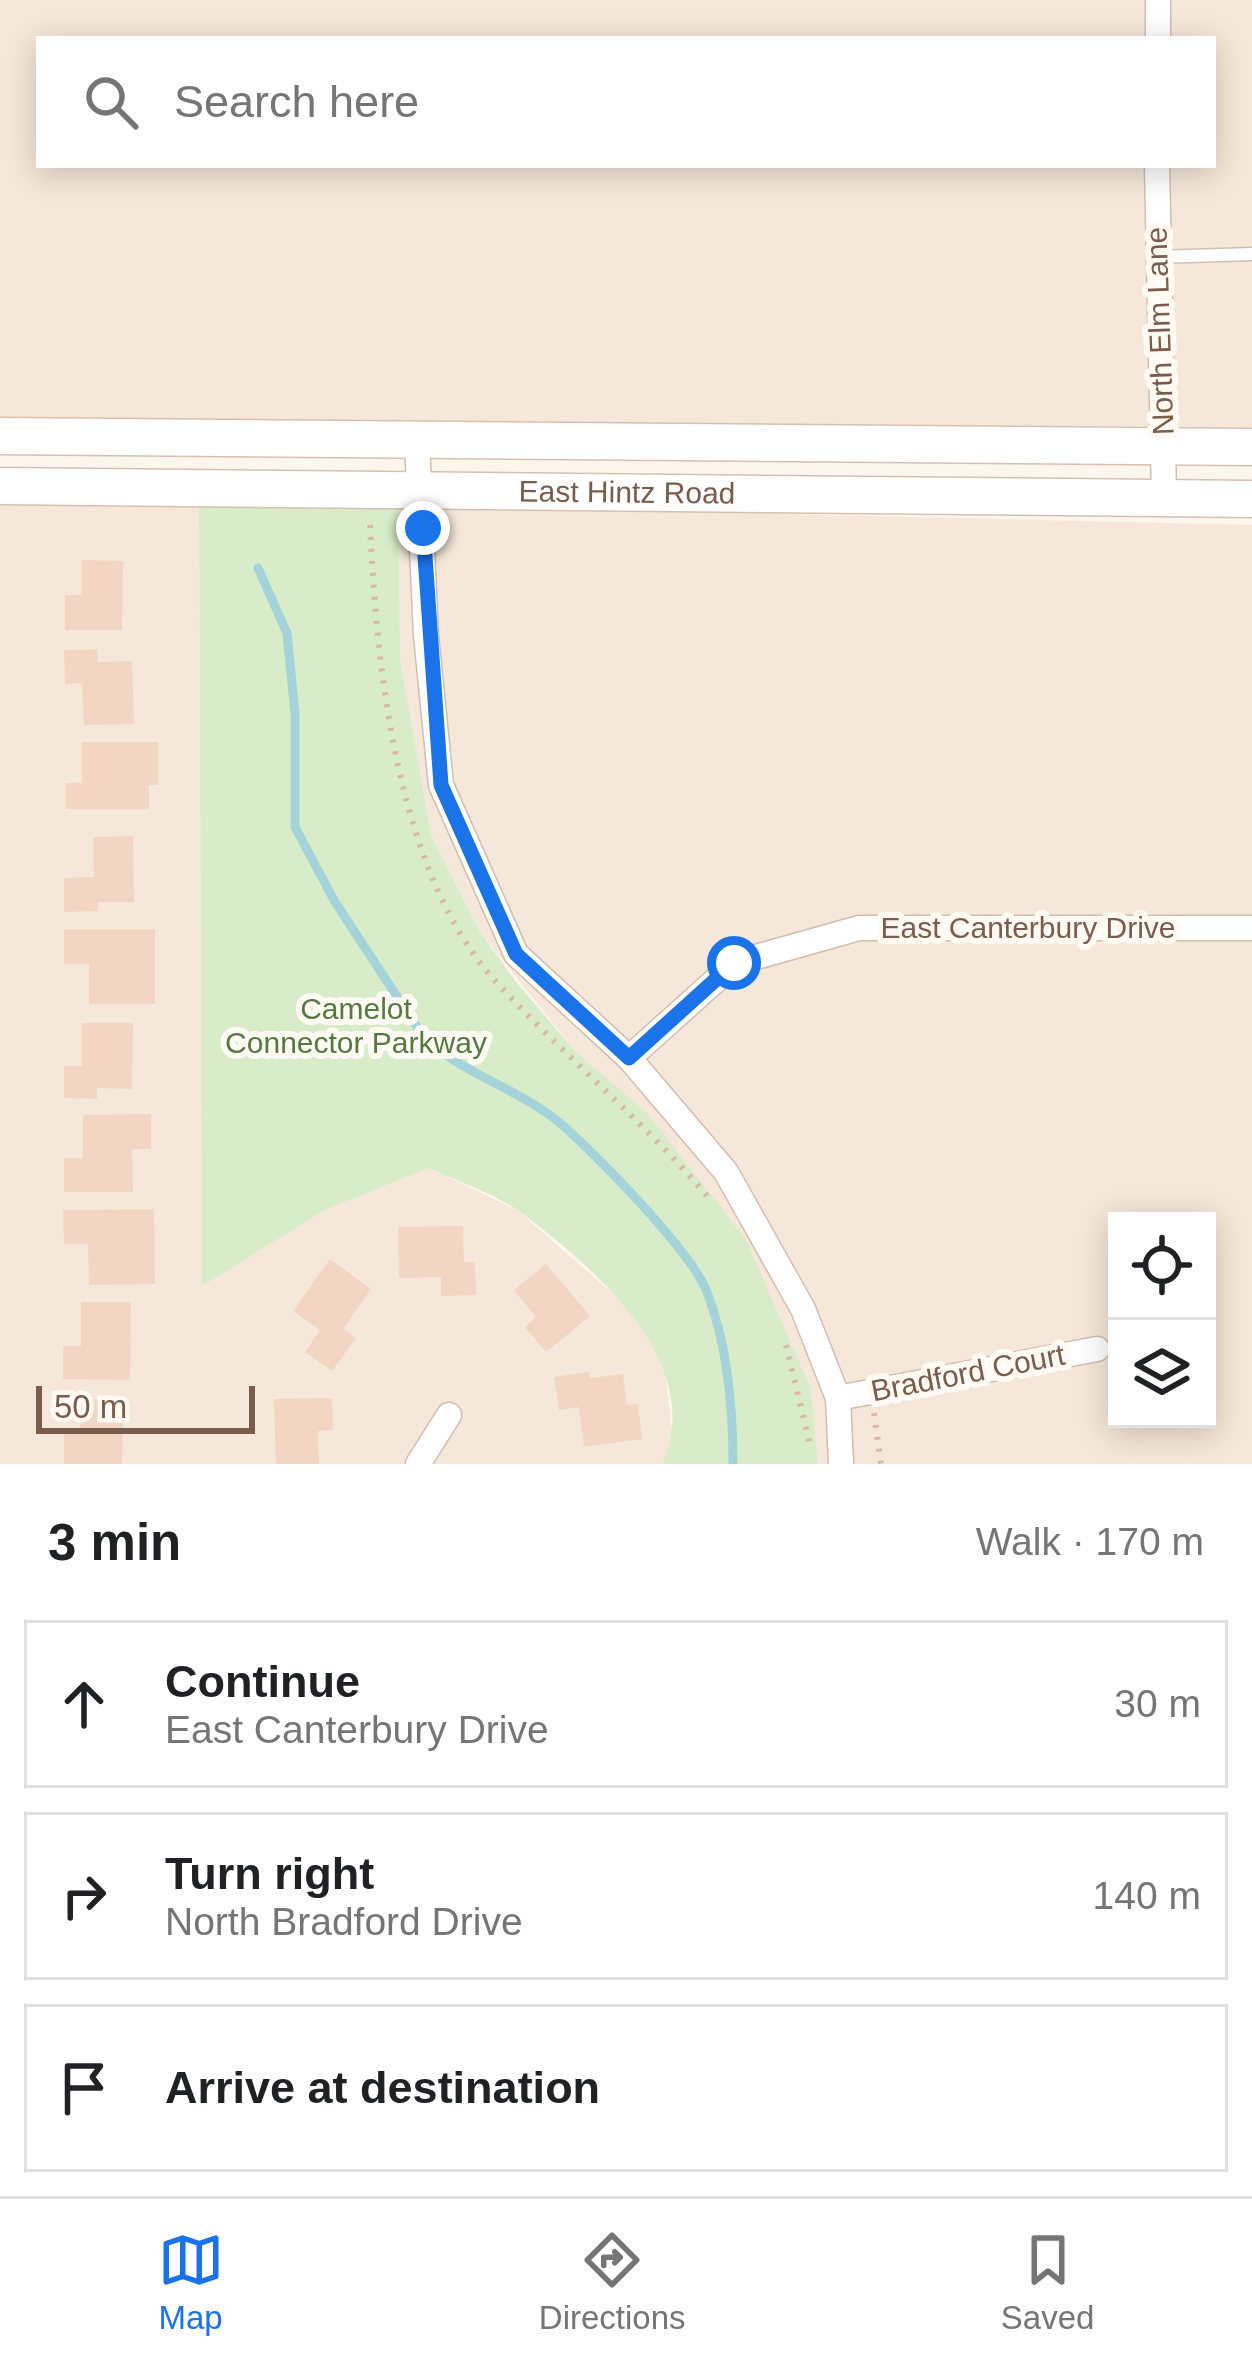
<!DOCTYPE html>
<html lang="en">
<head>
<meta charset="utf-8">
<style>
	body { margin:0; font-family:Helvetica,sans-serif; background:#f2f2f2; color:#202124 }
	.controls { position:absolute; right:36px; bottom:36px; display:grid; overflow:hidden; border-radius:0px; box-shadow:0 6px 30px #0003 }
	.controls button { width:108px; height:108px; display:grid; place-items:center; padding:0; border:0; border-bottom:3px solid #e0e0e0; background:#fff; color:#202124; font:60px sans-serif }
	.scale { position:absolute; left:36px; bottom:30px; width:219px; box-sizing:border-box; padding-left:12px; border:6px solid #7a5c4d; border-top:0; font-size:33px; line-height:42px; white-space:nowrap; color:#7a5c4d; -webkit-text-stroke:9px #fffaf3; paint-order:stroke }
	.stop { position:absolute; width:36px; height:36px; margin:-27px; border:9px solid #1a73e8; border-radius:50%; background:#fff }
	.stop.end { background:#1a73e8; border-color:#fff; box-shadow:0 3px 12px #0008 }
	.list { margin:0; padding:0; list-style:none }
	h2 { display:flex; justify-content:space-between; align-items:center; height:156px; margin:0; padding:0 48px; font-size:51px }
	h2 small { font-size:39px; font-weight:400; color:#757577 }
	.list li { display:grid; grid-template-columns:78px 1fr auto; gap:36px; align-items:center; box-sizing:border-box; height:168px; margin:0 24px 24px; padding:0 24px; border:3px solid #e0e0e0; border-radius:0px }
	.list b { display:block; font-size:45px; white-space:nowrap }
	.list p { margin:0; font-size:39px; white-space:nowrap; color:#757577 }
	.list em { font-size:39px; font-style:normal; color:#757577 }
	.icon { flex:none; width:66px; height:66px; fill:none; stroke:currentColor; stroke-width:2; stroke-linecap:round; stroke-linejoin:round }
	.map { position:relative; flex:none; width:1252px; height:1464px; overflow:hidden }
	.search { position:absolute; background:#fff; box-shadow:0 6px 30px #0003; left:36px; right:36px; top:36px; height:132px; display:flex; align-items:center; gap:30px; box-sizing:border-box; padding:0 42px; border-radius:0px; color:#757577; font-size:45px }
	.sheet { height:732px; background:#fff }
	nav { display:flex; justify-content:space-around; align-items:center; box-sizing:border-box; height:168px; border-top:3px solid #e0e0e0; background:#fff; font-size:33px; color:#757577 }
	nav a { display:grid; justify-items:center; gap:6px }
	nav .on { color:#1a73e8 }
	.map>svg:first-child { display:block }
</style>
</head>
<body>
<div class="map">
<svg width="1252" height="1464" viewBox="0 0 1252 1464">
	<rect width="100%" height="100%" fill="#fdf6ec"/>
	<g fill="#f5e8da" fill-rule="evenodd">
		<path d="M0,0H1252V427L0,419ZM39,39H1213V165H39Z"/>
		<polygon points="199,502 202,1285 325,1210 429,1168 517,1210 627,1306 664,1362 673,1439 662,1464 0,1464 0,503"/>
		<path d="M399,505L1252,525V1464H818L811,1389L577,1053L480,932L431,835L400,658ZM1117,1221H1207V1419H1117Z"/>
	</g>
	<path fill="#d8ecc9" d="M199,502L399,505L400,658L431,835L480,932L517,983L577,1053L647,1113L746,1240L811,1389L818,1464H662C708,1364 593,1266 520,1212C494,1193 458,1182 429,1168L325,1210L202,1286Z"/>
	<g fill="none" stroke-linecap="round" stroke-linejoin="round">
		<path stroke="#a5d3da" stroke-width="9" d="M258,568L287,633L295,713V827L335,902L423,1036C461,1073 514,1087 555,1119C590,1147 692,1252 707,1292C727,1344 733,1408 733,1464"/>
	</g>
	<g fill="#f3d5c3">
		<polygon points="82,560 123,561 122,630 65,630 65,595 82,595"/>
		<polygon points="97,649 98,662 132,661 134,724 84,725 82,683 65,684 64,650"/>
		<polygon points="82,742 158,742 158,785 149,785 149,809 66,809 66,783 82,783"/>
		<polygon points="133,836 134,902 98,902 98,911 64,912 64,878 94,877 93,837"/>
		<polygon points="64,929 155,929 155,1004 89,1004 89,964 64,964"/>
		<polygon points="82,1023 133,1023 132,1089 97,1088 97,1099 64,1098 64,1066 82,1066"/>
		<polygon points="151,1114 151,1149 132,1149 133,1192 64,1192 64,1158 83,1158 83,1115"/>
		<polygon points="154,1209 155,1284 89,1285 88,1244 64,1244 63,1210"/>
		<polygon points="463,1226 464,1262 475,1262 476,1295 441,1296 441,1277 399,1278 398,1227"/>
		<polygon points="330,1259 371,1289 343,1329 356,1338 332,1371 305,1352 320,1330 293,1311"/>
		<polygon points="546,1264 590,1316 546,1352 525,1327 536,1317 514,1290"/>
		<polygon points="81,1302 131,1302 130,1380 63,1379 63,1346 81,1346"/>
		<polygon points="589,1372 590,1378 623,1374 627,1405 638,1404 642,1439 584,1447 579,1407 559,1410 554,1377"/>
		<polygon points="332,1398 333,1430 318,1431 319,1464 276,1464 274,1399"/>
		<polygon points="80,1399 123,1400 122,1464 64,1464 64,1432 80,1432"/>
	</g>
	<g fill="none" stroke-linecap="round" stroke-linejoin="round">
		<g stroke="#d1beb0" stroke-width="15">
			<polyline id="service" points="1157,257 1252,254"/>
		</g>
		<g stroke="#d1beb0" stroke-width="27">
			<g id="minor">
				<polyline points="1158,39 1158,0"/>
				<polyline points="1157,165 1164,497"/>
				<polyline points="417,442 426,635 441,785 516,954 629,1058 726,1172 803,1309 838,1398 841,1464"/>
				<polyline points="629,1058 735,963 859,928 1252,928"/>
				<polyline points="838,1398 1097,1349"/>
				<polyline points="418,1464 449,1415"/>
			</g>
		</g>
		<g stroke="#d6c0b0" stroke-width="39">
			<g id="secondary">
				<polyline points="0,436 1252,447"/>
				<path id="s1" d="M0,486L1252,499"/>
			</g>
		</g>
		<g stroke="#d9b8a5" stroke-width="6" stroke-dasharray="3 9" stroke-linecap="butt">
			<path d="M370,525C377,668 396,872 496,982C564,1056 642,1119 707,1196"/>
			<polyline points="786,1345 811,1449"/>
			<polyline points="874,1413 881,1464"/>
		</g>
		<use href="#service" stroke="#fff" stroke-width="12"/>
		<use href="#minor" stroke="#fff" stroke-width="24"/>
		<use href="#secondary" stroke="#fff" stroke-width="36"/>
	</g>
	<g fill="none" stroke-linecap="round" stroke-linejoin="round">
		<polyline stroke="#1a73e8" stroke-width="15" points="423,528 441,785 516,954 629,1058 734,963"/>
	</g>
	<g text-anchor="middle" stroke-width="12" stroke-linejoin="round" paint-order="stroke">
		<g font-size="30" fill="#7a5c4d" stroke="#fffaf3">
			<text transform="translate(1160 331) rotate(-92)" y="10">North Elm Lane</text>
			<text dy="10" stroke="none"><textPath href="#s1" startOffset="627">East Hintz Road</textPath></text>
			<text x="1028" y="938">East Canterbury Drive</text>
			<text transform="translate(968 1373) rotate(-11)" y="10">Bradford Court</text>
		</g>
		<g font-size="30" fill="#537a41" stroke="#fffaf3">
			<text x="356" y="1019">Camelot<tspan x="356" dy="34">Connector Parkway</tspan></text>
		</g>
	</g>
</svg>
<div class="controls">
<button><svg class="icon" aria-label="locate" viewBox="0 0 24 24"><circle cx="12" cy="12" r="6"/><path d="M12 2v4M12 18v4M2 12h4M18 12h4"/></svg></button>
<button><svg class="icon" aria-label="layers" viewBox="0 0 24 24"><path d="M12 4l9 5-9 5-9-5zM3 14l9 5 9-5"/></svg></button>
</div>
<div class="scale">50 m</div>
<div class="stop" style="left:734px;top:963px"></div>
<div class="stop end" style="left:423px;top:528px"></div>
<div class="search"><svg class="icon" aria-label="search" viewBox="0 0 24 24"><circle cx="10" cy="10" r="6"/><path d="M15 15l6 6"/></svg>Search here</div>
</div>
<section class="sheet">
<h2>3 min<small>Walk · 170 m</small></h2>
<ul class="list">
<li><svg class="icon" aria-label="ahead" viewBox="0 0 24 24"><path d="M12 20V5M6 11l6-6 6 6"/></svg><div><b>Continue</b><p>East Canterbury Drive</p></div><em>30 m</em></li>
<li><svg class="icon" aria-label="right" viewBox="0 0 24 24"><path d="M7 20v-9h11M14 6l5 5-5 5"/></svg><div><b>Turn right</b><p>North Bradford Drive</p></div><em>140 m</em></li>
<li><svg class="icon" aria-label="arrive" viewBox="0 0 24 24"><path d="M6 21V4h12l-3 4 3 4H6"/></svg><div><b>Arrive at destination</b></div></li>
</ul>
</section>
<nav>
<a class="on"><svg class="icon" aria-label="map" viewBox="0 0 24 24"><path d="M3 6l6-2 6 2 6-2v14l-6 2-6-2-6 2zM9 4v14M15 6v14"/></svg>Map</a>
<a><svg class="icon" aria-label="directions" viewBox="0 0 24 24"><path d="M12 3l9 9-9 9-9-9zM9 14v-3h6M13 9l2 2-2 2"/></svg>Directions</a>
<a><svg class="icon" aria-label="saved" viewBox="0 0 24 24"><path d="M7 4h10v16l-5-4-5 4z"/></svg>Saved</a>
</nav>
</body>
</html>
